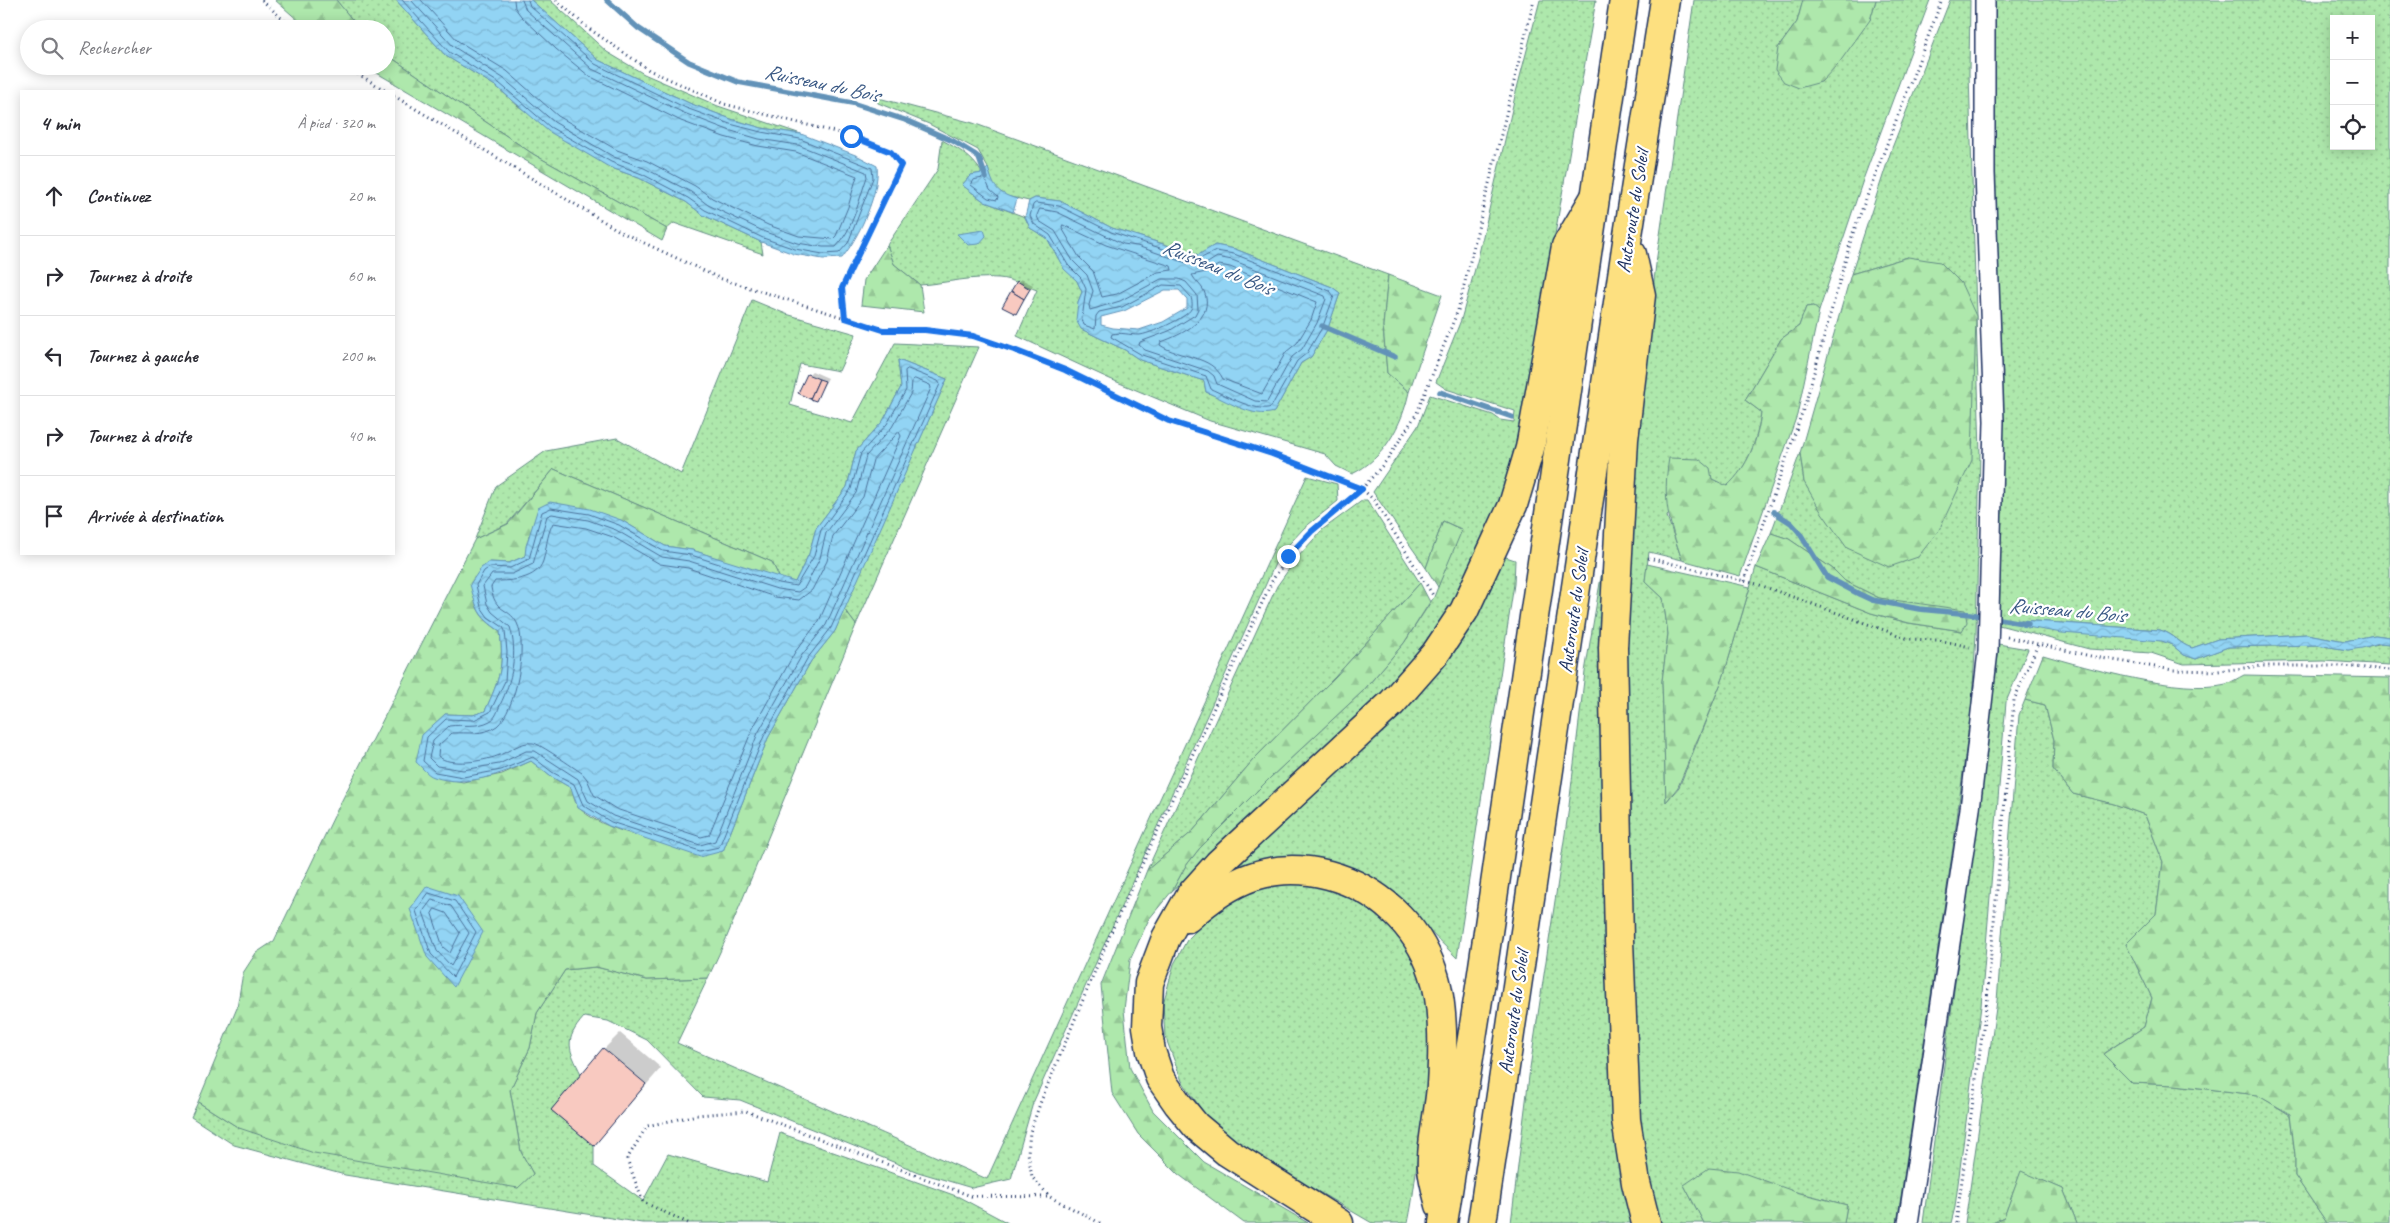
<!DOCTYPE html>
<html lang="fr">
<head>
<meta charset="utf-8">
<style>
	body { margin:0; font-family:Caveat,sans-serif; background:#f7f7f7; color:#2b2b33 }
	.controls { position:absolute; right:15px; top:15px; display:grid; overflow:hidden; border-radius:0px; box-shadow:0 2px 12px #0003 }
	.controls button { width:45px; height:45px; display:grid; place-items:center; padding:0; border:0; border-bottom:1px solid #e1e1e2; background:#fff; color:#2b2b33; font:25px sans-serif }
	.stop { position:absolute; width:15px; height:15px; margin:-11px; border:4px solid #1a73e8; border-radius:50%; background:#fff }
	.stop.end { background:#1a73e8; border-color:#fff; box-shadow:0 1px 5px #0008 }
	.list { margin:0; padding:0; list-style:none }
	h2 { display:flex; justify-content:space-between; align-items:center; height:65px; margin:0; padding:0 20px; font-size:21px }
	h2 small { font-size:16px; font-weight:400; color:#7c7c81 }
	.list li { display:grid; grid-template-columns:32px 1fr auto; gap:15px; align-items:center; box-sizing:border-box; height:80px; padding:0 20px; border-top:1px solid #e1e1e2 }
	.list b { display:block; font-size:19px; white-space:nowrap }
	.list em { font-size:16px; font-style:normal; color:#7c7c81 }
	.icon { flex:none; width:28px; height:28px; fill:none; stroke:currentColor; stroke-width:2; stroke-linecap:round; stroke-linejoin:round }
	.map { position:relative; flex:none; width:2390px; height:1223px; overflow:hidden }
	.search { position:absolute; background:#fff; box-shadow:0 2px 12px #0003; left:20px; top:20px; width:375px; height:55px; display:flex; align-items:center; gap:12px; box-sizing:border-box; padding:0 18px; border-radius:28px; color:#7c7c81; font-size:19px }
	.panel { position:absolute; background:#fff; box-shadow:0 2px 12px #0003; left:20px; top:90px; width:375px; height:465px; border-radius:0px }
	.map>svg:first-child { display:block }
</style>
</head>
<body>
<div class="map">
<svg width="2390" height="1223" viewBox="0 0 2390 1223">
	<defs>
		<pattern id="grass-dots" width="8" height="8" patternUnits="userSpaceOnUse" patternTransform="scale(1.25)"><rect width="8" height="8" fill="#aee8ac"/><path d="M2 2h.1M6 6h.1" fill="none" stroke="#95c796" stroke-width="1.8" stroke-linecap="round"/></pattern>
		<pattern id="forest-firs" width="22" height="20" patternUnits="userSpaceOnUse" patternTransform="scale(1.25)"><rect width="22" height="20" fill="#aee8ac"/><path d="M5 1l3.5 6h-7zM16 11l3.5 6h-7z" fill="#95c796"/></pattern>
		<pattern id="water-waves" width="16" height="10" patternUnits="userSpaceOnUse" patternTransform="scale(1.25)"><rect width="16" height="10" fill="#92d4f4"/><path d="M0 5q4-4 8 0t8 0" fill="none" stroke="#7db6d4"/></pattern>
	</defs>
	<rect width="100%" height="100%" fill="#fff"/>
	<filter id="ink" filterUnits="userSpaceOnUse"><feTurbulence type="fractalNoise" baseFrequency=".02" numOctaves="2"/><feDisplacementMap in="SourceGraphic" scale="10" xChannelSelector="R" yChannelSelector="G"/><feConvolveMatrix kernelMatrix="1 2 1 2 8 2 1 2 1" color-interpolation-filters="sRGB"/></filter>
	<g filter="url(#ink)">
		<g fill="url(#grass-dots)" stroke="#648c85" fill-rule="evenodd">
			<polygon points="336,0 396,0 446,56 497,87 518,106 609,167 639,178 686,202 703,215 761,242 763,254 674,223 667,229 533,154 386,54 386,29 360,29"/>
			<polygon points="531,0 550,0 607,52 644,74 718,106 801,134 762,128 731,119 689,103 598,60"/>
			<polygon points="1540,0 1596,0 1521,429 1505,491 1478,562 1444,620 1411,667 1264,809 1172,891 1185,867 1199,849 1271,777 1363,691 1404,643 1434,597 1461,529 1443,521 1426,568 1373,492 1418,426 1430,395 1493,415 1500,420 1514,422 1515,411 1446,389 1436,382 1461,320 1478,258 1515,96"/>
			<path d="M1694,0H1803L1797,22L1778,48L1870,20L1876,0H1930L1864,177L1819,311L1813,306L1806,307L1799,326L1781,339L1745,400L1761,412C1757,442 1748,466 1727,487L1712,479L1667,516L1682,560L1649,552L1645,581L1663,598L1668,634L1662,681L1666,802L1679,787L1723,678L1756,567L1871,613L1908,623L1962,631L1920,605L1879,598L1845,581L1833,569L1789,539L1771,533L1800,453L1804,482L1908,257L1851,274L1892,148L1950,0H1970L1969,73L1980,453L1976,634L1972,703L1954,841L1897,1223H1844L1847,1205L1796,1192L1684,1185L1704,1223H1656L1634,1107L1620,685L1631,468L1657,256Z"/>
			<path d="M1995,0H2390V637L2375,635L2345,641L2307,634L2218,639L2192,648C2179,644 2175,634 2160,630L2021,620L2162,641L2172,645L2184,655L2196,659L2228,647L2317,645L2348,650L2384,643L2390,644V665L2324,661L2184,664L2151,653L2089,649L1999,625L2003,408L1995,188ZM2334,19H2371V146H2334Z"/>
			<path d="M871,96L973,123L1388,275L1383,326L1387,373L1409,392C1402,425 1384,459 1352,474L1336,466L1325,454L1210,421L1110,379L1017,336L1037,290C1025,286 1012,279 999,278C972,276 947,283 920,285L894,264L887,245L938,169L942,140C958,149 972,156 982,173L971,175L962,185L985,202L1025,217L1030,228L1047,238L1064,268L1077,281L1082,292L1078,302L1081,329L1125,350L1140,360L1204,381L1206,392L1228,401L1274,412L1301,363L1311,357L1328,328L1340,293L1332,287L1235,249L1215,245L1199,255L1112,228L1060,201L1035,198L1029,201L1006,196L994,188L988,168L978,150L929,124L878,103Z"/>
			<polygon points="752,300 786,314 856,334 839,371 800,364 790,405 852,423 895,343 979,347 856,625 844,609 947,379 898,360 901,387 883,421 856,451 847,487 816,528 809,554 795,582 780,579 772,562 554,469 507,524 475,539 496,486 546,451 617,438 681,474"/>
			<path d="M1307,476L1337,484L1338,501L1304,528L1279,555L1033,1103L1011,1179L972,1188L918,1172L740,1100L703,1097L647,1040L608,1021L584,1017C563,1041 569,1049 581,1074L551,1110L594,1146V1166L643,1201L668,1154L767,1182L780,1133L959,1197L1008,1223H642L345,1175L234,1145L191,1117L198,1102L239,1128L533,1174L521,1152L510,1090L530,1048L537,1013L565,970L596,967L647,980L708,978L677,1043L987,1179Z"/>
			<polygon points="1363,500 1367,500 1420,583 1336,676 1253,760 1193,831 1147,870 1277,586 1297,558 1322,530"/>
			<polygon points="1506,557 1515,560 1514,584 1457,958 1396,898 1339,867 1212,887 1496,565"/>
			<polygon points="1608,569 1639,1223 1511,1223 1530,1068 1568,814 1585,672 1602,571"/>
			<polygon points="1998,644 2028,649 2006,702 1981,1006 1955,1207 1951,1223 1923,1223 1969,878"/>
			<polygon points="2025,700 2045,705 2054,740 2053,769 2073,794 2114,804 2145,815 2163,862 2156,914 2126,944 2152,998 2144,1027 2104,1053 2132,1083 2175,1085 2258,1095 2290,1115 2295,1155 2295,1176 2327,1223 2077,1223 2063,1189 2021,1172 2004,1217 1990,1223 1965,1223 1997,1001 2019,715"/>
			<path d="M1297,883C1325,888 1361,892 1382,914C1390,922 1414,954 1417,963C1438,1021 1427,1082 1420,1140C1416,1168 1414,1195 1408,1223H1372L1257,1156L1208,1119L1182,1081L1165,1036L1163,1004L1174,964L1187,940L1212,915L1239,898L1264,888Z"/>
		</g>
		<g fill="url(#forest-firs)" stroke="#648c85">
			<polygon points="275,0 336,0 360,29 308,29"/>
			<polygon points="1803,0 1876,0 1870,20 1839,63 1821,82 1799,88 1784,82 1775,70 1778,48 1797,22"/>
			<polygon points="386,54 533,154 667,229 662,241 365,66 386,66"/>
			<polygon points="887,245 894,264 920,285 924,312 861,305 864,280"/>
			<polygon points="1908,257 1940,262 1961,283 1976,316 1972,460 1939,530 1918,557 1889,567 1847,548 1820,510 1804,482 1800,453 1851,274"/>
			<polygon points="1388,275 1442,295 1409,392 1387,373 1383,326"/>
			<path d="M1813,306L1819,311L1797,415L1740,576L1682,560C1669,521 1662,501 1669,458L1699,459L1710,468L1712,479L1727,486C1748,467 1758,440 1761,412L1745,400L1781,339L1799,326L1806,307Z"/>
			<path d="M554,469L772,562L780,579L692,550L665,546L621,520L529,535L525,556L509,563L489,562L471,584C476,609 478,617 500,631C504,667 500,678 485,711L473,715L445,714L432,776L463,782L502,774L531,761L550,776L571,788C573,794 575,805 580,809C613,838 680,843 723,851L768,738L811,661L835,631L844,609L856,625L726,939L708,978L647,980L596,967L565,970L537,1013L530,1048L510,1090L521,1152L533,1174L518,1188L314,1153L239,1128L198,1102L237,1008L243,973L256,953L274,941L338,808L475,539L508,524Z"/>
			<polygon points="1443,521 1462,530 1438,587 1426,568"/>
			<polygon points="1771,533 1789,539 1833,569 1845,581 1879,598 1965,610 1967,622 1962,631 1909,623 1871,613 1756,567"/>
			<polygon points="1647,564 1750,587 1723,678 1678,787 1666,802 1662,681 1668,634 1663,598 1645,581"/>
			<polygon points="1420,583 1430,602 1404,643 1363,691 1271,777 1199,849 1185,867 1172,891 1149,919 1130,960 1124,1010 1130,1068 1153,1111 1204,1162 1308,1223 1244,1223 1178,1174 1138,1134 1112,1093 1101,985 1147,870 1193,831 1253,760 1336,676"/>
			<path d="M2043,655C2088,668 2181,695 2226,684C2232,682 2238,678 2244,675L2390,678V1223H2327L2295,1176V1155L2290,1114L2257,1095L2175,1085L2132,1083L2103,1054L2144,1027L2152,998L2126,944L2156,914L2163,862L2145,815L2114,804L2073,794L2053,769L2054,740L2045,705L2025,700Z"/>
			<polygon points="1709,1168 1738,1171 1796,1192 1847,1205 1844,1223 1704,1223 1684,1185"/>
			<polygon points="2021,1171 2063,1189 2077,1223 1990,1223 2004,1217"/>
		</g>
		<g fill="url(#water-waves)" stroke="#6292b8" fill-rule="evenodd">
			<path d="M396,0H531L598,60L689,103L731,119L762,128L801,134L858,156L877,166C880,192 859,237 842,258L823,259L794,254L761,242L703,215L686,202L639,178L609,167L548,131L497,87L446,56Z"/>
			<path d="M988,168C994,187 996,193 1017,199L1013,212L985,202L962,185L971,175L982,173Z"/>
			<path d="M1035,198L1060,201L1112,228L1198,255L1215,245L1235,249L1332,287L1340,293L1328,328L1311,357L1301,363L1274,412C1253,419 1226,400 1206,392L1204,381L1140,360L1125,350L1081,329L1076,320L1078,302L1082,292L1077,281L1064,269L1047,238L1030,228L1025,217L1029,201ZM1165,290H1179L1187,299V308L1163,322L1139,330L1113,328L1101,325V317L1124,311Z"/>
			<polygon points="984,230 986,236 979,244 968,245 957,234"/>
			<path d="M898,360L947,379L835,631L811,661L768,738L723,851L700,857L609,826L578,808L571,788L550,776L531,761C501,774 467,788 434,777C427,775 421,766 416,762L422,735L445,714L473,715L485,711C500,678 504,667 500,631C478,616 477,610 470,584L481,568L489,562L509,563L525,556L526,546L538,508L550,502L590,509L621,520L665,546L692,550L795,582L809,554L816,528L847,487L856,451L883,421L901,387Z"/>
			<path d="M2020,620L2160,630C2174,634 2179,644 2192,648L2218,639L2307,634L2345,641L2375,635L2390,637V644L2379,643L2362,648L2348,650L2317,645L2228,647L2196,659L2184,655L2172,645L2162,641L2062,633L2021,626Z"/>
			<polygon points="427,886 458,896 483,932 454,987 427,957 410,909"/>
		</g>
		<g fill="#0003">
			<polygon points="1021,279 1033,285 1016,313 1018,282"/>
			<polygon points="812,371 828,378 816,399 808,375"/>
			<polygon points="620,1033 661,1068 594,1145 604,1049"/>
		</g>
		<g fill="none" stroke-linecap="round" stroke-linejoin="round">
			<g stroke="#4b719a" stroke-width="1">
				<polyline points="402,0 449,52 499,83 550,127 611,162 642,174 688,198 705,210 763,238 795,249 823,254 839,253 848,243 873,178 872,168 800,139 761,132 730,124 686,108 595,64 530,6 528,0"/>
				<path d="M411,0L454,47L503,78L554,122L614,157L644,168L691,192L708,205L765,232L797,243L823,247H836C853,230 859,199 867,177L866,172L798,145L759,139L728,130L684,113L592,69L526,10L522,0"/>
				<polyline points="421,0 458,41 507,71 558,116 617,150 647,161 695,186 712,198 768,225 799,236 833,239 836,236 848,207 857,176 796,152 758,146 724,137 681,121 589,76 556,49 521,16 515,8 514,0"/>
				<polygon points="985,178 990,190 998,197 997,200 988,198 971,185 974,180"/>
				<path d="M1036,203L1059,206L1111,232L1197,260L1216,251L1234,254L1330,291L1334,296L1323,326L1307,353L1297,361L1271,407C1257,413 1225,395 1211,389L1206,376L1142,355L1111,337L1112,334C1121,332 1129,335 1139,335C1148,335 1188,317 1191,309C1193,306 1192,301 1191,297L1181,286L1163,285L1122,307L1099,312L1096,316L1095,329L1084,325L1082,319L1086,289L1081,278L1068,265L1050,235L1034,224L1030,216L1033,205Z"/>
				<polygon points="1040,209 1057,212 1123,244 1137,246 1195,266 1203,266 1217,257 1232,260 1325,296 1326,299 1317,323 1302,349 1292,357 1267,402 1255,401 1217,384 1214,376 1208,371 1145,350 1139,345 1140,342 1169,331 1195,315 1198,309 1197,295 1186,282 1179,279 1161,279 1120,301 1090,310 1089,305 1093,291 1087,275 1073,261 1055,231 1039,221 1037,216"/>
				<polygon points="1063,225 1106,245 1171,266 1172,270 1158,272 1117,294 1102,297 1093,271 1079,257 1062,228"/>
				<path d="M1219,265L1230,267L1317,302L1311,320L1297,343L1286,352L1262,394L1223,379C1211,354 1180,359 1160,345L1161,342C1181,335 1216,319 1204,291C1201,285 1195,281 1192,275L1206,272Z"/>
				<polygon points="908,369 938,381 940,384 831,628 807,659 764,736 719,847 700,851 611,822 583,805 574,784 552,772 533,757 501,770 463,777 435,772 423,761 427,737 446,719 474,720 490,712 505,681 507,652 505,631 503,627 488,617 481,607 476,585 484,571 490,567 510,568 529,559 542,512 551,508 589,514 619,525 663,551 691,555 779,583 796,586 814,556 821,530 851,489 861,453 887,424 906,390 905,371"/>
				<path d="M915,379L930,385L931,388L826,625L802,655L758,733L715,841L700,845L613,816L588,801L578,779L535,751H526L499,764L463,770L437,766L429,758L433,741L449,726C463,724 477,728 490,721C496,718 498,710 500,705C512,681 518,653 510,627L492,612L487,604L483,586L492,574H512L533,564L547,516L552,514L588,520L616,530L662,557L689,561L777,589L798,592L805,587L820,558L826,533L856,493L866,456L892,427L911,393L912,381Z"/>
				<path d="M899,432L901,436L819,621L795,652L752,730L709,835L701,837L616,809L594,795L587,779L582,773C574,768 539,743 533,743C521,741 509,752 497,756C484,761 449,767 438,756L439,745L452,733C467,732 483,736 497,726C516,710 528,645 517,623C508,606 495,614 491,587L495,581C510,581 537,580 543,561C547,548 546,537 553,523L586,528L613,537L660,564L688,568L775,597L799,600L812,590L827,561L833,536L863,497L873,460Z"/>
				<polygon points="429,893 455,901 476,932 453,977 431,954 416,911"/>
				<polygon points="432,900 451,906 469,933 451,966 437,951 423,912"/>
				<polygon points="435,909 446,913 460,933 450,953 443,947 432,914"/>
			</g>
			<g stroke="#6292b8" stroke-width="5.5">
				<polyline points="607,0 638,28 689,62 738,82 852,103 905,120 953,141 974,154 979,158 986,178"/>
				<polyline points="1322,326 1395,357"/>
				<polyline points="1440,392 1512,417"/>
				<polyline points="1774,512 1791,523 1799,532 1827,577 1859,594 1872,600 1919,609 1970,614 2028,624"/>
			</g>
		</g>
		<g fill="#f8c9c0" stroke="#1b2f5e">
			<polygon points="1017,281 1030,289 1024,299 1011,291"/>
			<polygon points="1011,291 1024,299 1016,314 1002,307"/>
			<polygon points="807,374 819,379 810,399 798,393"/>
			<polygon points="819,379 825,381 816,401 810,399"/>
			<polygon points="603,1048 646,1084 594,1146 551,1110"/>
		</g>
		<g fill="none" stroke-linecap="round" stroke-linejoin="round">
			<g stroke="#1b2f5e" stroke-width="22">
				<polyline id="tertiary" points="1908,1223 1970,809 1988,651 1994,421 1985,173 1985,0"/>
			</g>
			<g stroke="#1b2f5e" stroke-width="31">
				<g id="motorway">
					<polyline points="1632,254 1641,295 1624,439 1613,648 1619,940 1626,1120 1636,1183 1646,1223"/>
					<path d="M1188,918C1230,880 1271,860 1329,875C1377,888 1417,924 1433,972C1444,1003 1443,1052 1441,1085C1440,1109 1430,1146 1432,1168C1433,1180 1437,1193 1440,1205"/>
					<polyline points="1339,1223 1227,1152 1196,1126 1178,1104 1160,1078 1151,1051 1147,1027 1149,983 1166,938 1191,894 1218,864 1392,703 1435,654 1464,611 1513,505 1530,448 1566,246 1595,197"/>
					<polyline points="1443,1223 1480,987 1624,0"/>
					<polyline points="1482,1223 1628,235 1665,0"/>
				</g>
			</g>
			<g stroke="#1b2f5e" stroke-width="3" stroke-dasharray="1 4" stroke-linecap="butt">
				<polyline points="262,0 293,29"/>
				<polyline points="345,66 386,91"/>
				<polyline points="394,96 623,233 719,278 845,318 842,288 901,165 891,152 851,136 724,104 649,70 588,28 556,0"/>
				<polyline points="845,318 883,330 925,330 973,336 1014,350 1065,370 1169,421 1272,454 1362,489 1374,500 1434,597"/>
				<polyline points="1648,558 1757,584 1909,639 1939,640 1970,647"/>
				<polyline points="1744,581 1806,401 1853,233 1942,0"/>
				<polyline points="2007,637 2095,657 2173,670 2218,671 2262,666 2343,666 2390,670"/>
				<polyline points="688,1223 643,1202 627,1159 647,1126 697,1115 746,1111 971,1196 1050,1197"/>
				<polyline points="1100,1223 1050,1197 1032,1177 1028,1153 1030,1132 1041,1101 1112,930 1273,579 1289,556 1312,531 1362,489 1387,460 1417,413 1458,310 1534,0"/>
				<polyline points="1956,1223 1987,1000 2014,700 2038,644"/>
			</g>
			<use href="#tertiary" stroke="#fff" stroke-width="19"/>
			<use href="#motorway" stroke="#fde080" stroke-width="28"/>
		</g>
	</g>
	<g fill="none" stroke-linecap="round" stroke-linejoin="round" filter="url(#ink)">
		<polyline stroke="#1a73e8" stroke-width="6" points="851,136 891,152 901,165 842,288 845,318 883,330 925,330 973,336 1014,350 1065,370 1169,421 1272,454 1362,489 1312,531 1288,556"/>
	</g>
	<g text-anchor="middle" stroke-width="4.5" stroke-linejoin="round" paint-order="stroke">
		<g font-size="20" fill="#1b2f5e" stroke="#fff">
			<text transform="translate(1632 211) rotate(-81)" y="7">Autoroute du Soleil</text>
			<text transform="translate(1573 611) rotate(-82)" y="7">Autoroute du Soleil</text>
			<text transform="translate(1513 1012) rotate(-82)" y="7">Autoroute du Soleil</text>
		</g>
		<g font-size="21" font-style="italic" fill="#395884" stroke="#fff">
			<text transform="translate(822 83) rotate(12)" y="7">Ruisseau du Bois</text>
			<text transform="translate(1218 267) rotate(22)" y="7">Ruisseau du Bois</text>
			<text transform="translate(2067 610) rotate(5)" y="7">Ruisseau du Bois</text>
		</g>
	</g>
</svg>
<div class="controls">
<button>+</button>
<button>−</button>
<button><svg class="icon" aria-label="locate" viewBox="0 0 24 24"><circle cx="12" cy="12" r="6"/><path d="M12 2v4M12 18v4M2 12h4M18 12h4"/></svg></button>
</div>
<div class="stop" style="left:851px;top:136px"></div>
<div class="stop end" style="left:1288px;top:556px"></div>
<div class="search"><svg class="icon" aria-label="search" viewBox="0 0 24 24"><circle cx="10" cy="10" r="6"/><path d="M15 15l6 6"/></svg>Rechercher</div>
<section class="panel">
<h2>4 min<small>À pied · 320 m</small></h2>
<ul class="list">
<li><svg class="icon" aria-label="ahead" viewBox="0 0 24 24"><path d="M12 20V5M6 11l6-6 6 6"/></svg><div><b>Continuez</b></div><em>20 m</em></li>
<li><svg class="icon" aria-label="right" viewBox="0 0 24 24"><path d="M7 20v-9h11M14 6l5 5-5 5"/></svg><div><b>Tournez à droite</b></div><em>60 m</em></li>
<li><svg class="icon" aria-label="left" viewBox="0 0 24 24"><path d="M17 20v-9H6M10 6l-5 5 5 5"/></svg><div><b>Tournez à gauche</b></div><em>200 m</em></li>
<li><svg class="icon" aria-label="right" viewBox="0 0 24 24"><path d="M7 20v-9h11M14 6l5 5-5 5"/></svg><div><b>Tournez à droite</b></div><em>40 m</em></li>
<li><svg class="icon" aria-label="arrive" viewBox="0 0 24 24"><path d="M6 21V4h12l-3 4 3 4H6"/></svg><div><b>Arrivée à destination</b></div></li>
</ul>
</section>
</div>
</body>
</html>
